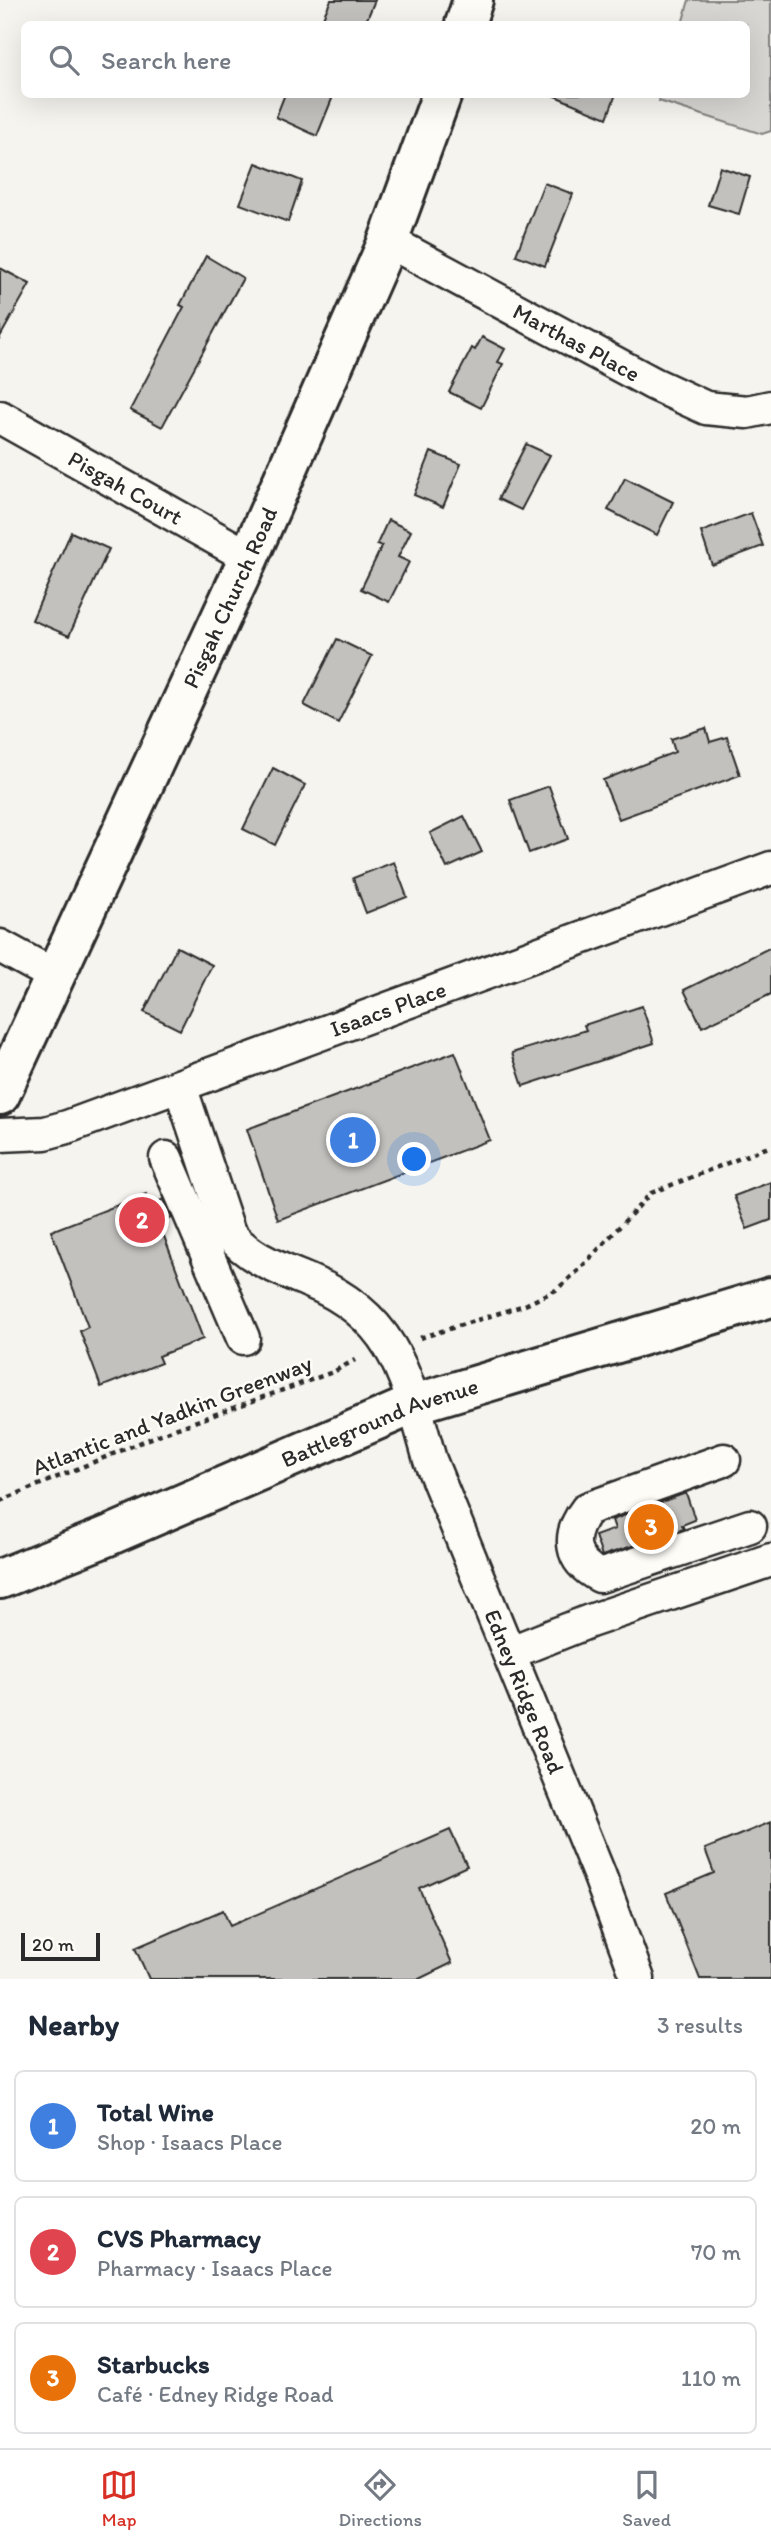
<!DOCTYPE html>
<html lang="en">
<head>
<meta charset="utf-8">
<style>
	body { margin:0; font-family:Itim,sans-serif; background:#f2f2f3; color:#1f2937 }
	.scale { position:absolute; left:21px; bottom:18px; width:79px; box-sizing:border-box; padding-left:7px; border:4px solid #2b2b2b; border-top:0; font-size:19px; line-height:24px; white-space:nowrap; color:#2b2b2b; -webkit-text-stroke:5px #fdfcf7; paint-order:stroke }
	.you { position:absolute; left:415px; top:1160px; width:24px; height:24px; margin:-18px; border:5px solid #fff; border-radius:50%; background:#1a73e8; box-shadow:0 0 0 10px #1a73e833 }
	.badge { display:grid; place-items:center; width:46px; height:46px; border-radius:50%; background:#d93025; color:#fff; font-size:23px; font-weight:700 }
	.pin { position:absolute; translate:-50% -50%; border:4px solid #fff; box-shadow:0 2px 7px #0006 }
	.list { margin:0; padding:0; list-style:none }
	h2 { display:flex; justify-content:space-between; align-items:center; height:91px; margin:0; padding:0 28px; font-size:30px }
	h2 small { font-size:23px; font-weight:400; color:#747a83 }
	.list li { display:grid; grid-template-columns:46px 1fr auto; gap:21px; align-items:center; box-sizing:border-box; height:112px; margin:0 14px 14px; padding:0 14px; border:2px solid #e0e1e3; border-radius:10px }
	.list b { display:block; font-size:26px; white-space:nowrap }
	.list p { margin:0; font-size:23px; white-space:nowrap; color:#747a83 }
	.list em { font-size:23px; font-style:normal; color:#747a83 }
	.icon { flex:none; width:38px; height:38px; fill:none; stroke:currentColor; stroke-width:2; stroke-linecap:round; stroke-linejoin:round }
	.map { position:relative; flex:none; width:771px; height:1979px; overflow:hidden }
	.search { position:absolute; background:#fff; box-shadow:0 7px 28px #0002; left:21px; right:21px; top:21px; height:77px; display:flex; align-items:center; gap:18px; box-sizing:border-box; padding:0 24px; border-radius:10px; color:#747a83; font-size:26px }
	.sheet { height:469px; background:#fff }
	nav { display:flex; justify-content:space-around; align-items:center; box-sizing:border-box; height:98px; border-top:2px solid #e0e1e3; background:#fff; font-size:19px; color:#747a83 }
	nav a { display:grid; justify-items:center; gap:4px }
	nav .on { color:#d93025 }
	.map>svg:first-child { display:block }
</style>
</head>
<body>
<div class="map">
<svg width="771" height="1979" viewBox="0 0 771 1979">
	<rect width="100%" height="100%" fill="#f5f4ef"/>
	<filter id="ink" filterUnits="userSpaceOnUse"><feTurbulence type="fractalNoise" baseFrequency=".0143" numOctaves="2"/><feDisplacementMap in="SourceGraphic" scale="14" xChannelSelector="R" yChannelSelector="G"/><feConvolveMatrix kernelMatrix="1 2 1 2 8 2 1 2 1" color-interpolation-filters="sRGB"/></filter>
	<g filter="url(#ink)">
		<polygon fill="#d7d6d2" stroke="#81807e" stroke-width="2" points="689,0 771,0 771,131 762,134 659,101 661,95 746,94 746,24 682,24"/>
		<g fill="#c2c1be" stroke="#2b2b2b" stroke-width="2">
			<polygon points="331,0 375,0 365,24 320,24"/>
			<polygon points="285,94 334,94 317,136 276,117"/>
			<polygon points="550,94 616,94 607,118"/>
			<polygon points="256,163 302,181 288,222 240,204"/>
			<polygon points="720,167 750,177 739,214 708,205"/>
			<polygon points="544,183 573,194 545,266 516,255"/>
			<polygon points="206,256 243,278 162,427 130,410 184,307 180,305"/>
			<polygon points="0,268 30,284 0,337"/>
			<polygon points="482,337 505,349 498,362 503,364 481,408 449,392 472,348 475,350"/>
			<polygon points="526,444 550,455 521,510 498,499"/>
			<polygon points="431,452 461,464 443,507 414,495"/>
			<polygon points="625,478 673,502 657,535 608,510"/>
			<polygon points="751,513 763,546 712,565 701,532"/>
			<polygon points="388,520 411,531 398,557 409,562 389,602 361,589 382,546 377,544"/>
			<polygon points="71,532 109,549 69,636 32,620"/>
			<polygon points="337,639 372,656 338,723 304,705"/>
			<polygon points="706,728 710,742 727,737 740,775 619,819 603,780 675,752 671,739"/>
			<polygon points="273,768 305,785 275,845 243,829"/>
			<polygon points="549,786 568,839 529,853 510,800"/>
			<polygon points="464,816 482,852 447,868 430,833"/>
			<polygon points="394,862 407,897 366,913 353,878"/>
			<polygon points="177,947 212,965 180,1030 144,1012"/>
			<polygon points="771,947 771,994 702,1027 684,990"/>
			<polygon points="642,1006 654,1043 523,1086 512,1053 586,1030 584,1025"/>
			<polygon points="455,1052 490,1140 278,1220 247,1129"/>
			<polygon points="771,1182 771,1220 747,1229 734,1196"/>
			<polygon points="146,1194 150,1205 164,1199 172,1218 159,1223 203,1339 158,1356 161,1363 101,1387 80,1331 88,1327 51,1231"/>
			<polygon points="686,1493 695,1520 682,1525 684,1529 602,1556 595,1536 615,1529 612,1520"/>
			<polygon points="771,1822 771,1979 700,1979 666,1893 714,1873 705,1849"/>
			<polygon points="450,1830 467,1866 419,1888 452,1963 419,1979 149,1979 135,1948 223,1910 230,1926"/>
		</g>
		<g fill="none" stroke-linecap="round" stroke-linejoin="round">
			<g stroke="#2b2b2b" stroke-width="37">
				<g id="minor">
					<path id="s1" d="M388,241L654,384L706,408L747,412L771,407"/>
					<path id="s2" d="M0,417L249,557"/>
					<polyline points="0,946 55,976"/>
					<path id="s3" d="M180,1086L229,1233C249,1259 281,1269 311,1282C396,1317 407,1379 430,1460L599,1874L638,1979"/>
					<path id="s4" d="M0,1135L45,1133L67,1127L771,868"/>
					<polyline points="166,1158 243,1338"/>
					<path d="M724,1460L587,1509C567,1535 569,1561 600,1576L750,1526"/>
					<polyline points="509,1653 590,1621 771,1560"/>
				</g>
			</g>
			<g stroke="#2b2b2b" stroke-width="44">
				<g id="major">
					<polyline points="465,24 473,0"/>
					<path id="s5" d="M0,1095L249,557L388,241L442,94"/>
					<path id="s6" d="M0,1579L108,1536L414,1404L771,1297"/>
				</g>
			</g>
			<g stroke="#2b2b2b" stroke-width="4.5" stroke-dasharray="5 5" stroke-linecap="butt">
				<polyline points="420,1338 525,1305 556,1290 579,1270 651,1193 771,1146"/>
				<polyline points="0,1501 161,1434 333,1372 355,1360"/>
			</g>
			<use href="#minor" stroke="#fdfcf7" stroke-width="32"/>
			<use href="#major" stroke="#fdfcf7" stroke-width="38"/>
		</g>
	</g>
	<g text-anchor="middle" stroke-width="5" stroke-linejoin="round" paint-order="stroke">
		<g font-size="23" fill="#2b2b2b" stroke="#fdfcf7">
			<text dy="8" stroke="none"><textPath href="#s1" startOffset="214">Marthas Place</textPath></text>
			<text dy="8" stroke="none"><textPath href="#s2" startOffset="144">Pisgah Court</textPath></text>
			<text dy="8" stroke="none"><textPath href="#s5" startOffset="548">Pisgah Church Road</textPath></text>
			<text dy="8" stroke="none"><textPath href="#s4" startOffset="410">Isaacs Place</textPath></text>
			<text transform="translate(172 1415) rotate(-21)" y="8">Atlantic and Yadkin Greenway</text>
			<text dy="8" stroke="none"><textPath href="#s6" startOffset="411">Battleground Avenue</textPath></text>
			<text dy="8" stroke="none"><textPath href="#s3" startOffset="726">Edney Ridge Road</textPath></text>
		</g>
	</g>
</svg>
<div class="scale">20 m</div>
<div class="you"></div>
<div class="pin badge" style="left:353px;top:1140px;background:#3f7fe0">1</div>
<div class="pin badge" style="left:142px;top:1220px;background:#e0444e">2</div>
<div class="pin badge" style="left:651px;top:1527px;background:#e8710a">3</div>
<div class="search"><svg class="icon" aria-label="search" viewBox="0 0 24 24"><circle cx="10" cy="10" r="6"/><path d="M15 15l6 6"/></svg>Search here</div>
</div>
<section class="sheet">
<h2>Nearby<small>3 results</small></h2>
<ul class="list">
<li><span class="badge" style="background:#3f7fe0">1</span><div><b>Total Wine</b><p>Shop · Isaacs Place</p></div><em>20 m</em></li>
<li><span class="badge" style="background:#e0444e">2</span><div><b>CVS Pharmacy</b><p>Pharmacy · Isaacs Place</p></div><em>70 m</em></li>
<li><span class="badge" style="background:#e8710a">3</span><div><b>Starbucks</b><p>Café · Edney Ridge Road</p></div><em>110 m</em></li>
</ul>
</section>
<nav>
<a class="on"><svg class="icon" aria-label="map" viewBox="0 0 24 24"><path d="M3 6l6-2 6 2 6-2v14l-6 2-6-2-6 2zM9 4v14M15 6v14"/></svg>Map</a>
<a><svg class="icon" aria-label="directions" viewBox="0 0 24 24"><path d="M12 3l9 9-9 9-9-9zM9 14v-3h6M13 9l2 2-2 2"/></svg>Directions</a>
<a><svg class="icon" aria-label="saved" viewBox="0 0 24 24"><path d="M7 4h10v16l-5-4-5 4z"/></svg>Saved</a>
</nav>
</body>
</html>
